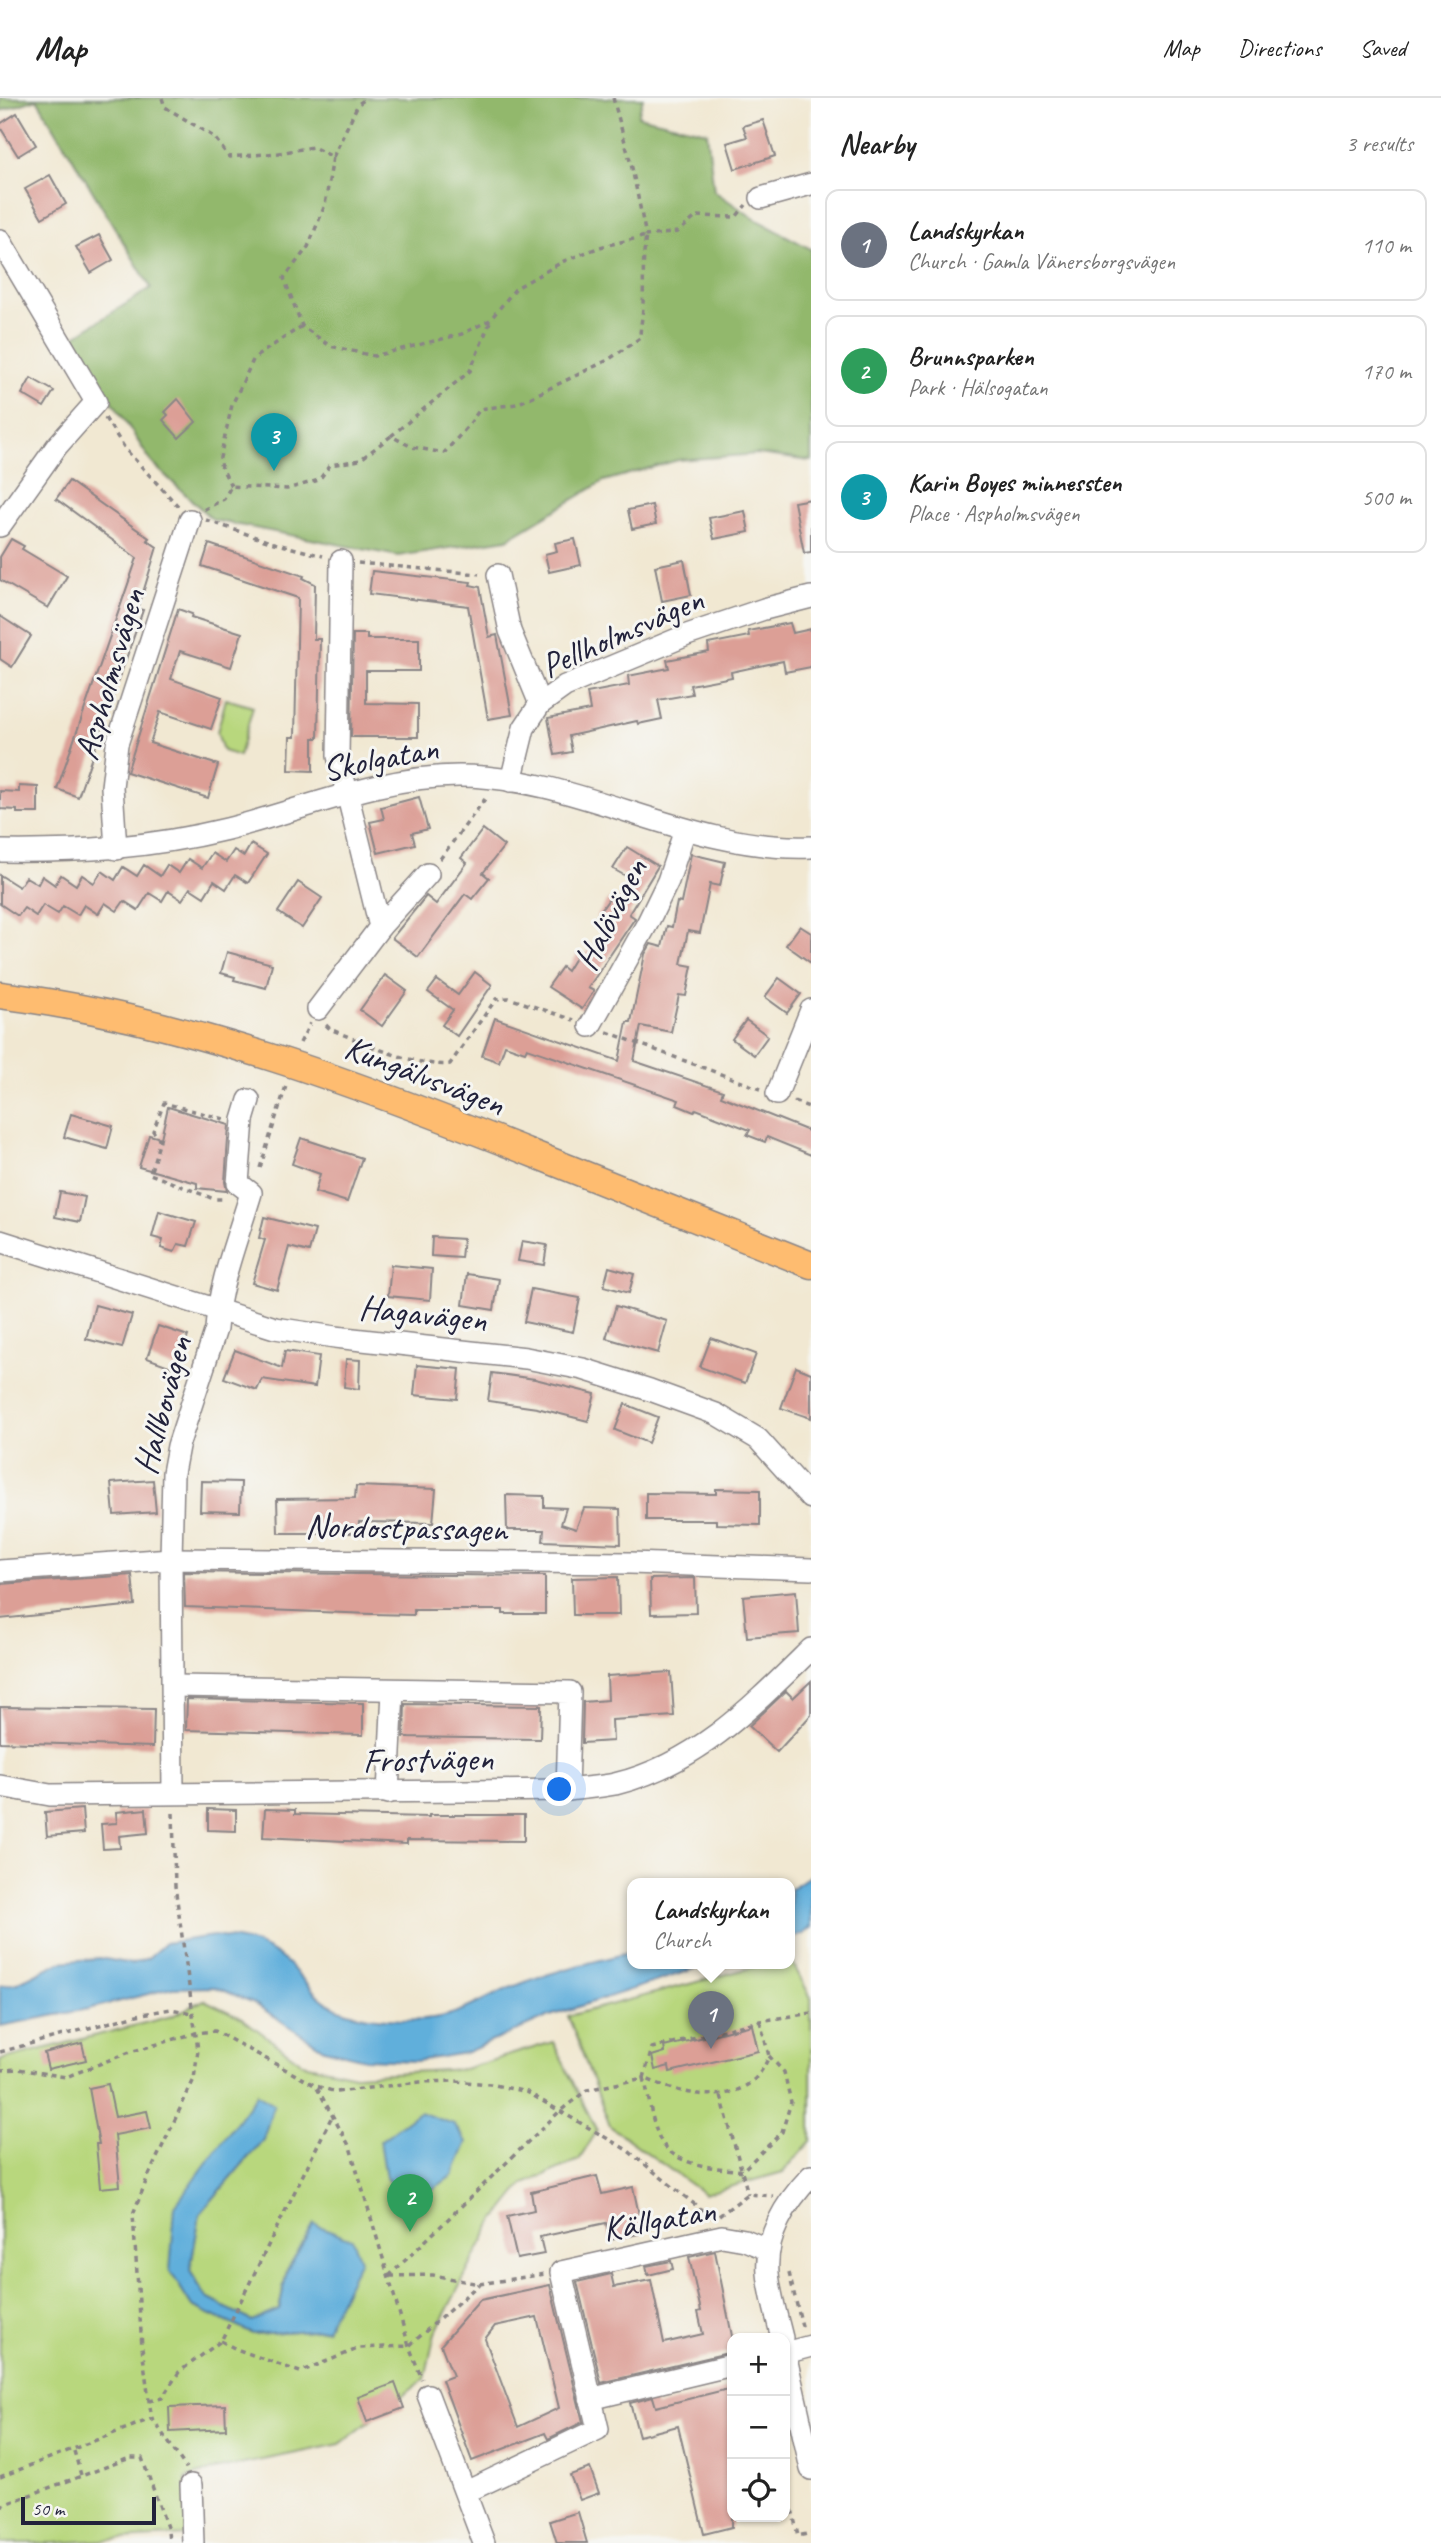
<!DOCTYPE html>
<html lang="en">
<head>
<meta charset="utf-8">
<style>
	body { margin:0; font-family:Caveat,sans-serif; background:#f6f6f6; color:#222 }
	.controls { position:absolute; right:21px; bottom:21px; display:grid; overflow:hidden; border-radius:14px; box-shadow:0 2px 5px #0004 }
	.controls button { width:63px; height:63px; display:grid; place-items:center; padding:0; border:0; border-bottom:2px solid #e0e0e0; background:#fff; color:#222; font:35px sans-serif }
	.scale { position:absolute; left:21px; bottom:18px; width:135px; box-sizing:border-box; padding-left:7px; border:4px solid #22223b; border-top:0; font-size:19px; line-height:24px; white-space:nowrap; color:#22223b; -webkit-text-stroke:5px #f6f6f2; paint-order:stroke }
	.you { position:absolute; left:560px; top:1692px; width:24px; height:24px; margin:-18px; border:5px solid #fff; border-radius:50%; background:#1a73e8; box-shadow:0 0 0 10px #1a73e833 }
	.badge { display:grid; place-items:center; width:46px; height:46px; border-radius:50%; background:#c8321e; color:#fff; font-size:23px; font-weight:700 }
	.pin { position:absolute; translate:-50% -58px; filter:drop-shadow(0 2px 4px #0008) }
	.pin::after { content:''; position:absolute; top:37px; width:24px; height:21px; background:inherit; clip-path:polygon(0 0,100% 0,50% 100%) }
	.popup { position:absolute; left:627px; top:1780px; width:168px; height:91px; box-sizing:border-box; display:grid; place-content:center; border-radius:14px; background:#fff; filter:drop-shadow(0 2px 5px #0005); font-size:23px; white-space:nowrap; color:#767676 }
	.popup b { font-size:26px; color:#222 }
	.popup::after { content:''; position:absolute; left:50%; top:100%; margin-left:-14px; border:14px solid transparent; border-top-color:#fff }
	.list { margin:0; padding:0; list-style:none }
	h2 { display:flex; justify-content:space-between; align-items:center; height:91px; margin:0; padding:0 28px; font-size:30px }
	h2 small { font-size:23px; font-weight:400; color:#767676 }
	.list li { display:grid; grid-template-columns:46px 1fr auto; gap:21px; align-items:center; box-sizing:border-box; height:112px; margin:0 14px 14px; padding:0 14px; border:2px solid #e0e0e0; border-radius:14px }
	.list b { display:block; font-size:26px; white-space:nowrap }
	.list p { margin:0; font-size:23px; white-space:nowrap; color:#767676 }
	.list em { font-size:23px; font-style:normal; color:#767676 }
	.icon { flex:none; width:38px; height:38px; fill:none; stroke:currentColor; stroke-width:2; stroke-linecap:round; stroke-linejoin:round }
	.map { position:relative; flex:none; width:811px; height:2445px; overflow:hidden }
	header { display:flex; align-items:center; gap:42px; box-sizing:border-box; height:98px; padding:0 35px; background:#fff; border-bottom:2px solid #e0e0e0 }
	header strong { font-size:33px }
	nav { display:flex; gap:38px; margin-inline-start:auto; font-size:24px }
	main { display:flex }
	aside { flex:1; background:#fff }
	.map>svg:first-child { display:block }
</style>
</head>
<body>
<header>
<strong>Map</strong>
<nav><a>Map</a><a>Directions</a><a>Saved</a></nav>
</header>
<main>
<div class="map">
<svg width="811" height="2445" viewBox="0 0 811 2445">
	<rect width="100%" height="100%" fill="#f6f6f2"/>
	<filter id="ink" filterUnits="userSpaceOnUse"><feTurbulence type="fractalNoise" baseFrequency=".0143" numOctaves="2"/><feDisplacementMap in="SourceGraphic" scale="14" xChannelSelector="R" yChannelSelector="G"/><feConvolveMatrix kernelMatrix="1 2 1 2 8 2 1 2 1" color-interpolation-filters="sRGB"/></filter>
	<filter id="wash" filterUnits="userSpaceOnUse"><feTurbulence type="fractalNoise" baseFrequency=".00686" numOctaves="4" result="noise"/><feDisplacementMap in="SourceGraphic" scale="28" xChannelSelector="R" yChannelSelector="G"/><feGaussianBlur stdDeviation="1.57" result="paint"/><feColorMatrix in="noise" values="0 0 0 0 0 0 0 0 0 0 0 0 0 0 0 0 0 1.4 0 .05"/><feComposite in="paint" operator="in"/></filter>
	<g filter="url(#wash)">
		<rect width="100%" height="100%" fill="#f1e8d2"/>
		<g fill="#b8d77d" stroke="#6d7c5c" stroke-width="2" fill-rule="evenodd">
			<polygon points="226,601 253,609 239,658 223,653 217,634"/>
			<polygon points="790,1860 811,1900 811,2043 783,2074 704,2096 610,2028 568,1918 769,1865 790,1865"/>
			<path d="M204,1902L242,1920L303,1966L355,1977L464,1971L553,1944L597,2033L579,2062L524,2086L492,2126L435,2235L425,2281L340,2346L214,2372L186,2380V2437L55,2445H0V1962L172,1918ZM257,1996L263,2042L200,2116L190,2173L207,2200L252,2223L279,2212L287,2172L326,2231L253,2236L192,2208L170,2173Z"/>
		</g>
		<polygon fill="#92b86c" stroke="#5a6d54" stroke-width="2" points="0,0 643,0 638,18 707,34 714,93 755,121 811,151 811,363 758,356 678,362 604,383 507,441 398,458 213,422 152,365 72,240 151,190 37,1 0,13"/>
		<g fill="#61afdb" stroke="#42688b" stroke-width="2">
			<polygon points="811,1777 811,1829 803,1836 790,1840 790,1791"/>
			<path d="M213,1838C242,1841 263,1844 286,1864C305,1881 316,1903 342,1912C371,1923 428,1926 457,1914C477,1907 495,1895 515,1888C553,1873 593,1864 632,1854V1865H712L550,1918L465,1955L417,1963L365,1961L324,1951L252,1904L215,1889L172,1890L88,1911L0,1928V1888L17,1885L60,1864L100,1860L132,1866L148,1860L165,1845Z"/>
			<polygon points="257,1996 274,2006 263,2042 200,2116 190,2173 207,2200 252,2223 279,2212 287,2172 314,2126 352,2141 360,2162 326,2231 253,2236 192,2208 170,2173 175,2108"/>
			<polygon points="419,2014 454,2026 467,2044 453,2077 409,2108 386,2080 380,2043"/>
		</g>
		<g id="blocks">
			<g fill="#dc9f96" fill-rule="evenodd">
				<polygon points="17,15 36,47 18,58 0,29 0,26"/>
				<polygon points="763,22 775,58 735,71 727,45 747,39 743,28"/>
				<polygon points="50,77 66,106 42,120 25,91"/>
				<polygon points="99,137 113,162 91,175 76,149"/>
				<polygon points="31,280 54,293 44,309 22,296"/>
				<polygon points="178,301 196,324 179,340 163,322 168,317 165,314"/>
				<polygon points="69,383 149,440 147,442 157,449 138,511 143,512 78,699 57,691 137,460 56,401"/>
				<polygon points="811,401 811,454 804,455 794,404"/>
				<polygon points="652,407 656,426 632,431 628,412"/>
				<polygon points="745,413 749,434 714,441 709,420"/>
				<polygon points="11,441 24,448 22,451 67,478 48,510 0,482 0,459"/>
				<polygon points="575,441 581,467 549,474 545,456 557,453 555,445"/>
				<polygon points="209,446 304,478 303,480 315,486 314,541 320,541 318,640 313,640 313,673 289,672 290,639 295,639 298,500 202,468"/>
				<polygon points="684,462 691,497 662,503 655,468"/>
				<polygon points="372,473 471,484 470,487 480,489 489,539 497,537 512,617 488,621 468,508 369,496"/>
				<polygon points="178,511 192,516 191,519 242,535 231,569 180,553 172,578 171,581 222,599 211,631 160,614 150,645 218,667 208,700 127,674"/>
				<polygon points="0,518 31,538 12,569 0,561"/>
				<polygon points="790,525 793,535 811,531 811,569 785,574 783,563 731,574 732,579 690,587 692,596 658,602 662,621 638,626 637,623 569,638 572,654 555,657 548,620 590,612 587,595 629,587 628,578 669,570 667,562 709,554 708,546 749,538 748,533"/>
				<polygon points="353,536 367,536 367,541 419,541 419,573 366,573 366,605 418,606 418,639 351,639"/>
				<polygon points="19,688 38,689 38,715 17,715 17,712 0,711 0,693 19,694"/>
				<polygon points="419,699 428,731 412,735 415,746 378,755 370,724 384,721 381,709"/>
				<polygon points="483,731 504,748 483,775 489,780 472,801 465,796 418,859 392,840 426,798 436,806 467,765 461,760"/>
				<polygon points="251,746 267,756 248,785 235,777 226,791 214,783 204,799 190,790 182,802 168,793 162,803 149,795 138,812 124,803 117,813 105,805 98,816 84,807 78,817 63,808 58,816 43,807 36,818 24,810 18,818 0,806 0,777 19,789 26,779 38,786 42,778 55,787 61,777 76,787 82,777 94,785 102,773 115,782 123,769 137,778 144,767 160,778 167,767 179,775 188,761 202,770 212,755 226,764 234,752 244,758"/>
				<polygon points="627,749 658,768 629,816 635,820 588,890 594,893 582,911 548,889 562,869 567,873 578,855 584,859 608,827 596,819 609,801 616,806 631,781 613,771"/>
				<polygon points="691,756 725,764 720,788 710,786 700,835 688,833 681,866 692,868 686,898 679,897 671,934 641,928 634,963 723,993 721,998 811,1034 811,1057 767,1039 765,1044 747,1037 750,1032 696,1011 694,1014 677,1007 679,1002 527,950 525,954 505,947 499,964 482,958 495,920 619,963 627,924 631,924 645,856 651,846 662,849 667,828 672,829 677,804 681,805"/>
				<polygon points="298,784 322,800 302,830 278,814"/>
				<polygon points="800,828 811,835 811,865 786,847"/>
				<polygon points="227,854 272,866 266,890 234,882 235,879 221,875"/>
				<polygon points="475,874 492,887 457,938 442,927 453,912 428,894 437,882 458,897"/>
				<polygon points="385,877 407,893 382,928 360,912"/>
				<polygon points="779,880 801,896 787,915 765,899"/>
				<polygon points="746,922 768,938 754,957 732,941"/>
				<polygon points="168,1009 229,1027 225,1084 227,1093 197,1090 197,1085 139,1069 149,1037 161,1040"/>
				<polygon points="71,1016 113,1028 107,1051 64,1039"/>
				<polygon points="301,1040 362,1060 347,1104 315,1094 320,1076 292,1066"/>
				<polygon points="60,1094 85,1099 80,1124 55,1119"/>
				<polygon points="159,1113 196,1124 188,1148 178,1146 174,1154 161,1150 163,1142 152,1139"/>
				<polygon points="264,1119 315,1132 309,1154 289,1149 277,1192 252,1185 265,1142 259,1140"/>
				<polygon points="432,1139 463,1141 461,1160 431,1158"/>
				<polygon points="522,1143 547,1147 544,1167 518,1163"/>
				<polygon points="391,1167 432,1171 430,1202 388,1198"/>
				<polygon points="609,1169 634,1176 629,1195 604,1188"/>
				<polygon points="467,1176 499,1181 494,1212 463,1207"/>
				<polygon points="531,1191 580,1200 573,1234 524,1224"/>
				<polygon points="95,1207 132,1217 122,1250 86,1241"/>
				<polygon points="616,1208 667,1223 658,1255 606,1240"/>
				<polygon points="158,1228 188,1238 177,1271 147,1260"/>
				<polygon points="711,1240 756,1256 745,1285 700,1269"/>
				<polygon points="235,1252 282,1270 285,1253 319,1258 315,1289 262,1281 257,1292 224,1280"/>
				<polygon points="346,1261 360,1262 359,1291 344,1289"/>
				<polygon points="417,1267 460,1271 457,1301 414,1297"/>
				<polygon points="796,1269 811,1275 811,1320 781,1310"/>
				<polygon points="492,1275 535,1281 595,1296 588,1323 537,1310 488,1303"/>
				<polygon points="625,1306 658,1319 648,1345 615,1332"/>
				<polygon points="153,1382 156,1414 114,1417 111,1385"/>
				<polygon points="201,1383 241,1384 240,1414 200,1413"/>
				<polygon points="356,1388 436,1391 433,1425 359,1424 358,1435 278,1435 277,1401 355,1400"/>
				<polygon points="716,1391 760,1392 760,1427 716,1426 716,1422 646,1422 646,1395 716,1396"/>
				<polygon points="506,1397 544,1398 544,1409 566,1410 561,1426 576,1431 584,1410 620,1411 621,1446 543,1443 544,1432 507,1432"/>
				<polygon points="184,1474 545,1478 545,1516 503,1516 503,1512 414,1512 414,1517 372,1516 185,1509"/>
				<polygon points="132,1477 135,1507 0,1521 0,1486"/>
				<polygon points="618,1479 619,1517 573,1517 572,1480"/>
				<polygon points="695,1480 696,1515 651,1516 650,1481"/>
				<polygon points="796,1493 799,1535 747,1539 743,1498"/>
				<polygon points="671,1574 674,1618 612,1622 613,1643 582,1645 583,1604 608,1602 607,1578"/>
				<polygon points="811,1583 811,1617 777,1654 749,1628 786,1593 793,1600"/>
				<polygon points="187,1601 363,1605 363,1637 186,1632"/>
				<polygon points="405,1606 541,1608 540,1641 404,1639"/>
				<polygon points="0,1609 154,1611 153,1649 0,1644"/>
				<polygon points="82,1711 84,1735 47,1738 45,1714"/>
				<polygon points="146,1711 148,1735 119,1738 120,1750 103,1751 101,1726 117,1725 116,1714"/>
				<polygon points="208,1711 236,1712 236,1733 208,1732"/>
				<polygon points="265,1711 295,1712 295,1716 429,1719 429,1717 524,1717 524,1743 407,1742 407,1746 263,1739"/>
				<polygon points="752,1927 758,1953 670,1974 669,1968 655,1972 652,1958 665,1954 664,1949"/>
				<polygon points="82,1945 86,1962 48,1971 44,1955"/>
				<polygon points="108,1986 115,2019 147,2013 151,2030 115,2037 120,2088 100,2090 96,2046 99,2046 89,1990"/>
				<polygon points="597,2078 602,2096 633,2089 643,2135 610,2142 606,2125 540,2139 544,2156 517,2161 507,2118 534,2112 531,2094"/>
				<polygon points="715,2153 732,2238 732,2254 601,2285 577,2184 611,2176 614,2189 651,2182 664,2245 703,2236 698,2214 701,2213 689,2159"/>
				<polygon points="671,2163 673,2171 648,2177 646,2168"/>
				<path d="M550,2187L583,2324L548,2341L545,2335L472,2363L442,2282L453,2278L441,2247L480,2202ZM537,2219L559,2310L518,2329L485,2241L495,2228Z"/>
				<polygon points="395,2285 404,2310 367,2324 358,2299"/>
				<polygon points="732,2290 732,2429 704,2436 678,2328 639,2338 630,2305 653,2299 656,2309"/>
				<polygon points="225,2307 226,2331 170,2334 169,2309"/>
				<polygon points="590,2370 599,2395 580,2402 570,2377"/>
				<polygon points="578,2414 587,2445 557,2445 550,2423"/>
			</g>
		</g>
	</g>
	<g filter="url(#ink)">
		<use href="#blocks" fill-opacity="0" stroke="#8a8586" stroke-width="2"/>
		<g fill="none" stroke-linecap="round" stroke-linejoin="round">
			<g stroke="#8a8586" stroke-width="24">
				<g id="minor">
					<polyline points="761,100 811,86"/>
					<polyline points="0,142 96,304 57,348 0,428"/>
					<polyline points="498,477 510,533 540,606"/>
					<polyline points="511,683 524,630 540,606 565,588 687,537 764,511 811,499"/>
					<polyline points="116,751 112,689 117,646 190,422"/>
					<path d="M0,753C79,754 149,750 227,731C303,712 380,678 459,678C580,678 688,754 811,749"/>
					<polyline points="380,829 428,776"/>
					<polyline points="318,911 380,829 338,658 341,463"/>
					<polyline points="590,928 647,826 668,783 685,732"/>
					<polyline points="777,996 811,912"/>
					<polyline points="0,1143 275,1230 335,1239 526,1260 583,1271 650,1292 716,1316 758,1341 811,1400"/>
					<polyline points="0,1473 171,1461 630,1465 811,1471"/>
					<polyline points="173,1588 570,1594 567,1692"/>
					<path d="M0,1688L50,1697L567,1692C583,1690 599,1689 615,1686C697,1666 753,1608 811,1551"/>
					<path d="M173,1695L171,1461L173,1375L178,1348L216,1231C219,1185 238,1139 251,1095L238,1085L243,1022L249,1002"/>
					<polyline points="388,1695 393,1593"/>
					<path d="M782,2240C777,2219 770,2197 768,2175C765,2138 786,2104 811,2078"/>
					<polyline points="785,2255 811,2371"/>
					<polyline points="785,2255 811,2248"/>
					<polyline points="428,2297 484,2445"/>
					<polyline points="590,2301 732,2267"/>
					<polyline points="191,2387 193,2445"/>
					<polyline points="466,2394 598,2331 561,2174 722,2138 745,2142 769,2152"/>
				</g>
			</g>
			<g stroke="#8a8586" stroke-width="29">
				<path id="major" d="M0,897C188,921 366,989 541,1059C631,1095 721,1131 811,1167"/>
			</g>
			<g stroke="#8a8586" stroke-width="3.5" stroke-dasharray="5 5" stroke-linecap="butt">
				<path d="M162,0L165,9L214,39L229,59L279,55L313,49L333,59L325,107L308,149L284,180L302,228L330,248L374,258L462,236L490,222L516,190L564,163L600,149L646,138C642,162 644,183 643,206C643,218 640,229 640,240L608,262L517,306L480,311L469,327L444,355L412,349L391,338L360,362L330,367L319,382L287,391L231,388L224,401L203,412"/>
				<polyline points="613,0 632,70 646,138 678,134 697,118 736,119 746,107"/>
				<polyline points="333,59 358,6 367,0"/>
				<polyline points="105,320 126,352 178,408"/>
				<polyline points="391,338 470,273 490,224"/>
				<polyline points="231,388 219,364 232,307 254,260 302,228"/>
				<polyline points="206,422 270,444 323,458"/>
				<polyline points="358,465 479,476"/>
				<polyline points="440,761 488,697"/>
				<path d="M326,927L330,931C362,944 416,970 450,966L496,901L509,900L574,922"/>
				<polyline points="607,934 761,991"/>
				<polyline points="300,945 310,925"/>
				<polyline points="794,1003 811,1010"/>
				<polyline points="224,1021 164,1005 153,1033 160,1042 150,1076 214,1101 226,1101"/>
				<polyline points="260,1070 286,988"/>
				<polyline points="173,1715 175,1788 198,1952 194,1981 147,2081 133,2116 142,2249 149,2303 152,2320 186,2370"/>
				<polyline points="760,1923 769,1958"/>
				<polyline points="0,1954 137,1917 171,1911 192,1915"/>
				<path d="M769,1958L784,1974L791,2004L782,2034L742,2073C714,2069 672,2069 659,2039C651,2021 649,1998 644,1980C687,1999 748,2013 769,1958Z"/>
				<polyline points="0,1972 18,1971 66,1979 130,1954 196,1935 215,1933 316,1988 336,1994 420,1984 455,1983 490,1986 527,1994 627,2052 713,2121"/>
				<polyline points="317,1990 350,2049 409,2248 422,2281"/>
				<polyline points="721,1998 748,2096"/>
				<polyline points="719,2118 748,2096 773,2098"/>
				<polyline points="789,2175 803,2232"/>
				<polyline points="389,2178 560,2013 587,1992 644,1980 652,1950 760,1923 811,1915"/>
				<polyline points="390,2178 433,2177 479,2186 545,2176"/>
				<polyline points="221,2243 236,2251 300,2274 360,2250 409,2248 479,2186"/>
				<polyline points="149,2303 162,2300 179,2274 221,2243 333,2016"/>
				<polyline points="74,2353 81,2377"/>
				<polyline points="0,2379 151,2321"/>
				<polyline points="790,2402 798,2438 811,2435"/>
				<polyline points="0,2408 130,2360 142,2360 168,2432 169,2445"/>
			</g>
			<use href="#minor" stroke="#fff" stroke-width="21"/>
			<use href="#major" stroke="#febc70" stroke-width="26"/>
		</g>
	</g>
	<g text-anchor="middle" stroke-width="6" stroke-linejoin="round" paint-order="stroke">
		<g font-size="35" fill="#22223b" stroke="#f6f6f2">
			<text transform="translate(622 534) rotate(-24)" y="12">Pellholmsvägen</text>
			<text transform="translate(109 576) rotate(-74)" y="12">Aspholmsvägen</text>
			<text transform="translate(380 660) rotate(-11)" y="12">Skolgatan</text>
			<text transform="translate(610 816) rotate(-63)" y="12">Halövägen</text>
			<text transform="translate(425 977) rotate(21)" y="12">Kungälvsvägen</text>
			<text transform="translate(423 1215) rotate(6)" y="12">Hagavägen</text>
			<text transform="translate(162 1307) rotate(-75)" y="12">Hallbovägen</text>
			<text transform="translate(406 1429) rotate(1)" y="12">Nordostpassagen</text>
			<text transform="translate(428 1661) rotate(-1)" y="12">Frostvägen</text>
			<text transform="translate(659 2121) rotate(-10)" y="12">Källgatan</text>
		</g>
	</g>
</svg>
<div class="controls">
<button>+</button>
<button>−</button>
<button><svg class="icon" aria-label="locate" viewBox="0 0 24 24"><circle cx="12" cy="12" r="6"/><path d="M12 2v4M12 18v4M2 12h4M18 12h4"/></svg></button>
</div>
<div class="scale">50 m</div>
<div class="you"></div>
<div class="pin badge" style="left:711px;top:1951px;background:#6b7280">1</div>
<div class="popup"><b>Landskyrkan</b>Church</div>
<div class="pin badge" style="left:410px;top:2134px;background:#2e9e5b">2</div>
<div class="pin badge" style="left:274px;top:373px;background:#0f9aa8">3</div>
</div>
<aside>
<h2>Nearby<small>3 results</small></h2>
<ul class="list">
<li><span class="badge" style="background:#6b7280">1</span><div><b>Landskyrkan</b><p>Church · Gamla Vänersborgsvägen</p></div><em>110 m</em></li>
<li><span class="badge" style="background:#2e9e5b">2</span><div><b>Brunnsparken</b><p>Park · Hälsogatan</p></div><em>170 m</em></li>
<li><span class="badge" style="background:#0f9aa8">3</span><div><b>Karin Boyes minnessten</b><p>Place · Aspholmsvägen</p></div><em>500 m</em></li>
</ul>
</aside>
</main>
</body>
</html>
